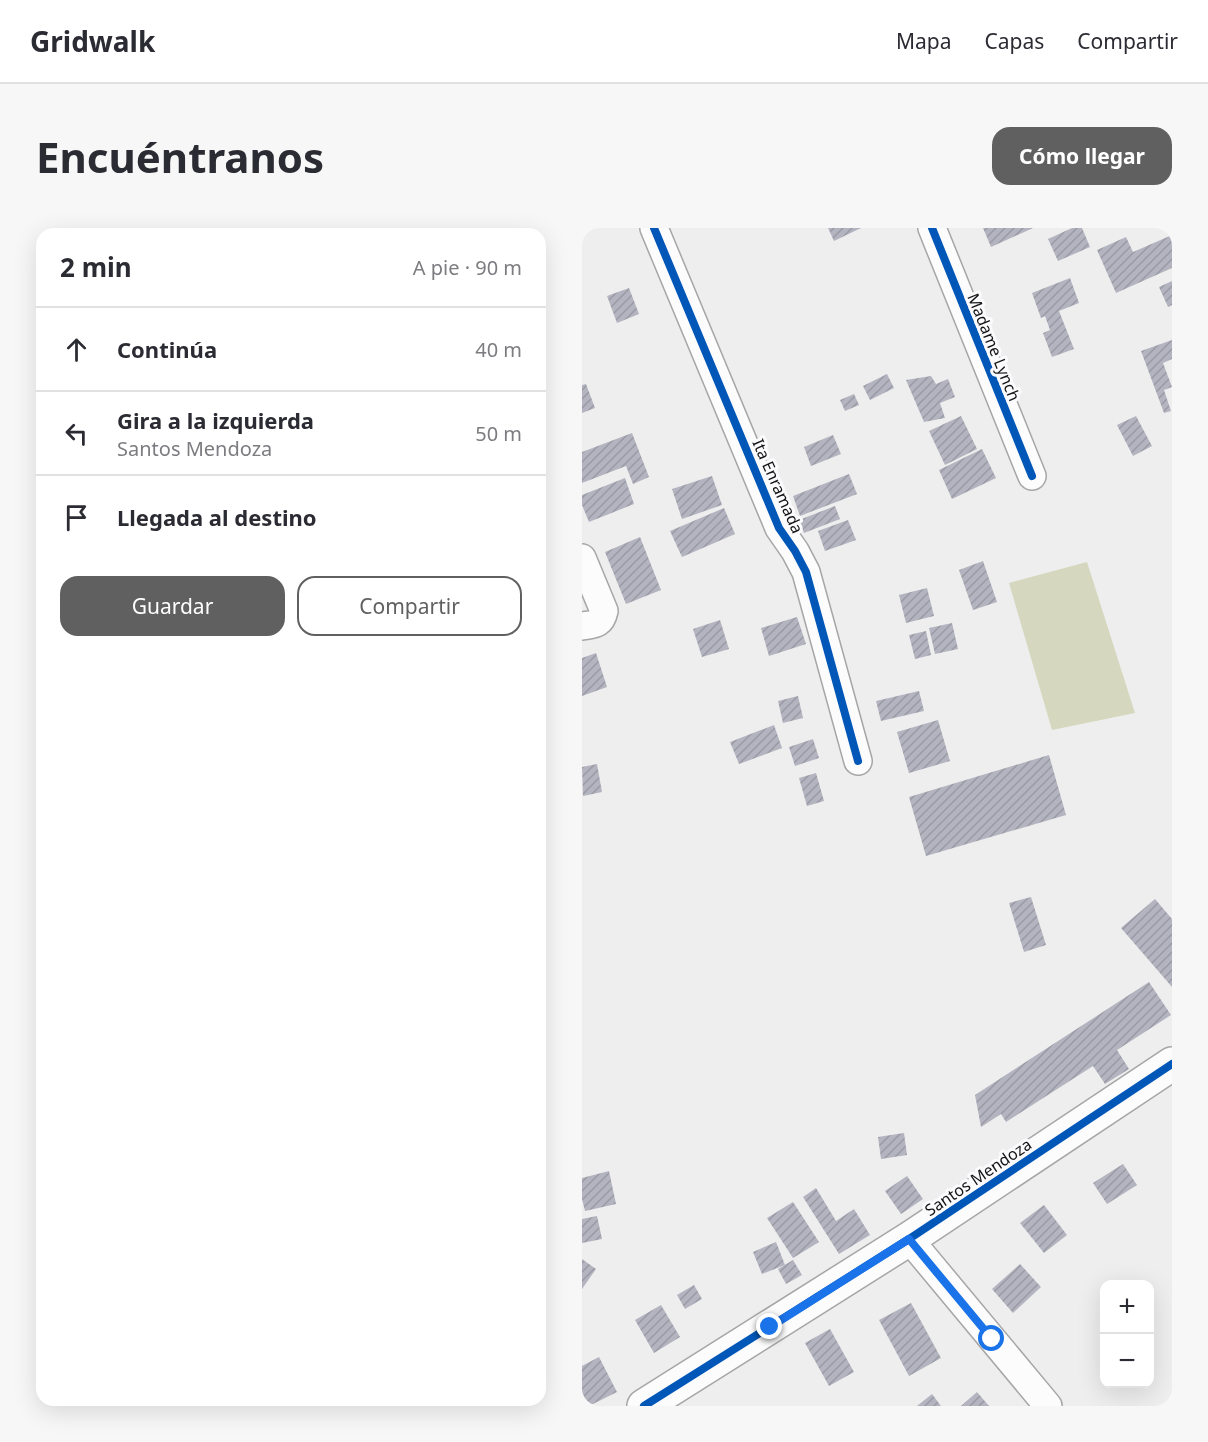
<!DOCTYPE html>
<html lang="es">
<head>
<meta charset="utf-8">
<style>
	body { margin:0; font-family:"Noto Sans",sans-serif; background:#f7f7f7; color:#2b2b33 }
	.controls { position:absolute; right:18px; bottom:18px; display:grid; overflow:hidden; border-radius:12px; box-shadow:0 6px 24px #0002 }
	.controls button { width:54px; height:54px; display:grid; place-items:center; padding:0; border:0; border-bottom:2px solid #e1e1e2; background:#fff; color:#2b2b33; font:30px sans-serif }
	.stop { position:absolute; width:18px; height:18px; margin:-14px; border:4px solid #1a73e8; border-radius:50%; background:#fff }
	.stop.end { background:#1a73e8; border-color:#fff; box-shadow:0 2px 6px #0008 }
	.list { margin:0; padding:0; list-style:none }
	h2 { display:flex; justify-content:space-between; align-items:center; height:78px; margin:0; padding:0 24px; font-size:26px }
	h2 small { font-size:20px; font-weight:400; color:#7c7c81 }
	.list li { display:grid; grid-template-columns:39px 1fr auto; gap:18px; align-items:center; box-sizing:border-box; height:84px; padding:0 24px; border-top:2px solid #e1e1e2 }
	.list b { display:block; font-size:22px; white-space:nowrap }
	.list p { margin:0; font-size:20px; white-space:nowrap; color:#7c7c81 }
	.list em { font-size:20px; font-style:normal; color:#7c7c81 }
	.actions { display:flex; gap:12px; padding:18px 24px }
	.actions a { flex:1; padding:14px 0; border:2px solid #606060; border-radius:18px; text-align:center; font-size:21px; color:#606060 }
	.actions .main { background:#606060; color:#fff }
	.icon { flex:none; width:33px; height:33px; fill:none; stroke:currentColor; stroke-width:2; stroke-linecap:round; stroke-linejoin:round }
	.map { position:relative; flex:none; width:590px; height:1178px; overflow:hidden; border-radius:18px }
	header { display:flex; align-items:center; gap:36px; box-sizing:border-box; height:84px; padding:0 30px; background:#fff; border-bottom:2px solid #e1e1e2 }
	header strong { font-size:28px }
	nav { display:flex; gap:33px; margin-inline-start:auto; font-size:21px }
	.intro { display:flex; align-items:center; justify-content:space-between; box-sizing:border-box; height:144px; padding:0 36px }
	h1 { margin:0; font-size:42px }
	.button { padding:15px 27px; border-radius:18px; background:#606060; color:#fff; font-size:21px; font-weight:700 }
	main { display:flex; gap:36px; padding:0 36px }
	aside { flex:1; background:#fff; border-radius:18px; box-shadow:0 6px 24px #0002 }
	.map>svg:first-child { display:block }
</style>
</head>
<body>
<header>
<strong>Gridwalk</strong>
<nav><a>Mapa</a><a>Capas</a><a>Compartir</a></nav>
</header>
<div class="intro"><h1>Encuéntranos</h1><a class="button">Cómo llegar</a></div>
<main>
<aside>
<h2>2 min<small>A pie · 90 m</small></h2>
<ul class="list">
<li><svg class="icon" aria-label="ahead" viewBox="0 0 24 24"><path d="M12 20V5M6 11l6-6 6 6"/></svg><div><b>Continúa</b></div><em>40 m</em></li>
<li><svg class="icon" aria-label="left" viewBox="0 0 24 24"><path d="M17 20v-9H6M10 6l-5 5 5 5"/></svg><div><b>Gira a la izquierda</b><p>Santos Mendoza</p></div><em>50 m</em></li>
<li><svg class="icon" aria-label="arrive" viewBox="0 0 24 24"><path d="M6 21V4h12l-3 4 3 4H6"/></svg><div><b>Llegada al destino</b></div></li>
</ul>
<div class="actions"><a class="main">Guardar</a><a>Compartir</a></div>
</aside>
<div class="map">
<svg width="590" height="1178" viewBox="0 0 590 1178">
	<defs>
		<pattern id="building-hatch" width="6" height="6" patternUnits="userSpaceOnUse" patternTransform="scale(1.5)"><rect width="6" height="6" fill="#b4b4c1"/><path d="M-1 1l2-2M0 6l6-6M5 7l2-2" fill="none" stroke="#9a9aa5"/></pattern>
	</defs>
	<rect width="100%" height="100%" fill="#eee"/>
	<polygon fill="#d5d8be" points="505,334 553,485 470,502 427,355"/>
	<g fill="url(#building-hatch)">
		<polygon points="246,0 279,0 252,13"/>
		<polygon points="401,0 451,0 409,19"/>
		<polygon points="490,0 500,0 508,19 476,33 466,11"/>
		<polygon points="590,7 590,40 534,65 515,22 544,9 551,24"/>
		<polygon points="488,50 497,75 477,83 492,121 470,129 461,105 468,102 463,88 459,90 450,65"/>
		<polygon points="590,53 590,77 586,79 577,59"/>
		<polygon points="47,60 57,86 35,95 25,68"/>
		<polygon points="590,112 590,131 581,135 590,159 582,162 589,183 582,185 559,123"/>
		<polygon points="305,146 312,160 288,172 281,158"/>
		<polygon points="349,148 354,156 366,151 373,169 358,175 363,190 342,194 324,152"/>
		<polygon points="4,156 13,180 0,185 0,157"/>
		<polygon points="272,166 277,177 263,183 258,172"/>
		<polygon points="379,188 395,221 363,237 347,203"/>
		<polygon points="554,188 570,218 551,228 535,197"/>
		<polygon points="50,205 67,249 51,256 44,238 0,255 0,224"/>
		<polygon points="251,207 259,226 229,238 222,219"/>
		<polygon points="400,221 414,250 370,271 357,242"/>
		<polygon points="267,246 275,266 218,288 211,268"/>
		<polygon points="130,248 140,277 100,291 90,261"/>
		<polygon points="43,250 52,276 7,294 0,277 0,267"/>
		<polygon points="253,278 258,291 222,305 217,292"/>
		<polygon points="142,280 153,306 100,329 88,303"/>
		<polygon points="266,292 274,312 243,323 236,303"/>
		<polygon points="58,309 79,362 44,376 23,324"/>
		<polygon points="401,333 415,374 391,382 377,342"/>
		<polygon points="345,360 352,388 324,395 317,367"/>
		<polygon points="215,389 224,416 187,428 179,400"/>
		<polygon points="138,392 147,421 120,429 111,401"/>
		<polygon points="370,395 376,421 353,426 347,400"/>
		<polygon points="344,403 349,427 333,431 327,407"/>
		<polygon points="14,425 25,459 0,468 0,430"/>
		<polygon points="337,463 342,483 299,493 294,473"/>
		<polygon points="216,468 221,490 201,495 196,473"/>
		<polygon points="356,492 368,533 327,545 315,504"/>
		<polygon points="192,497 200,520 157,536 148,514"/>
		<polygon points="231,511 237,530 213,538 207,519"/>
		<polygon points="467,527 484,587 344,628 327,569"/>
		<polygon points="15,536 20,564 1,568 0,539"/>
		<polygon points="234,545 242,573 225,578 217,550"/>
		<polygon points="449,669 464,717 442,724 427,675"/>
		<polygon points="573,671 590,691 590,759 539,700"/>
		<polygon points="567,754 589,787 535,822 547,841 523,856 511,838 424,894 419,886 399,899 393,867"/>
		<polygon points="322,905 325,927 299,931 296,909"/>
		<polygon points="541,936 555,957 525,976 511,955"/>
		<polygon points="27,943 34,976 3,983 0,971 0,950"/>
		<polygon points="325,948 341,971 319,986 303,963"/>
		<polygon points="234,960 254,993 272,981 288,1007 257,1026 221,969"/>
		<polygon points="211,974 237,1014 211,1030 185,990"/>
		<polygon points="462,977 485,1007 462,1025 438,995"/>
		<polygon points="15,988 20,1011 0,1015 0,991"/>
		<polygon points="194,1014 203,1037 180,1046 171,1024"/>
		<polygon points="0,1031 14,1041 0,1061"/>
		<polygon points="211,1032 220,1047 204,1056 196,1041"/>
		<polygon points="438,1036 459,1059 431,1085 410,1061"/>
		<polygon points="112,1057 120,1071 103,1081 95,1067"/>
		<polygon points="329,1075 359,1130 327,1148 297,1092"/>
		<polygon points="79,1077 98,1109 72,1125 53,1092"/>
		<polygon points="248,1101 272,1144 247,1158 223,1115"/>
		<polygon points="17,1129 35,1164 7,1178 0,1178 0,1138"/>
		<polygon points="395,1164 407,1178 379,1178"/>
		<polygon points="350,1166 359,1178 335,1178"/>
	</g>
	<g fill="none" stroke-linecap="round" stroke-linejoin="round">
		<g stroke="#a6a6a6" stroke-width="30">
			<g id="street">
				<polyline points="72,0 197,300 213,323 224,344 276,533"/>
				<polyline points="350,0 450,248"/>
				<path d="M0,330L22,383C19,397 12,396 0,398"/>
				<polyline points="327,1011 466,1178"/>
			</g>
		</g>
		<g stroke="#a6a6a6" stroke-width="36">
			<polyline id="secondary" points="62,1178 327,1011 590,836"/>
		</g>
		<use href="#street" stroke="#fcfcfc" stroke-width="27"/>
		<use href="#secondary" stroke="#fcfcfc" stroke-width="33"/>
		<g stroke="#fbfbfd" stroke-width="11">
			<g id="cycleway">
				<polyline points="72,0 197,300 213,323 224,344 276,533"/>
				<polyline points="350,0 450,248"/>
				<polyline points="62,1178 327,1011 590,836"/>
			</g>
		</g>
		<use href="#cycleway" stroke="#0057b8" stroke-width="8"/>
	</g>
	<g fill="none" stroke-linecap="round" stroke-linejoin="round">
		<polyline stroke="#1a73e8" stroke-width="8" points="188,1099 327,1011 410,1111"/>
	</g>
	<g text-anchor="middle" stroke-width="6" stroke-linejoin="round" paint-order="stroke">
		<g font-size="16" fill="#131314" stroke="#fbfbfd">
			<text transform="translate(412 119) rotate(68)" y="6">Madame Lynch</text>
			<text transform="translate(196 258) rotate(66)" y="6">Ita Enramada</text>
			<text transform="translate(396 949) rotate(-34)" y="6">Santos Mendoza</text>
		</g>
	</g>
</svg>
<div class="controls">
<button>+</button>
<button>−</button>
</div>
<div class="stop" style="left:410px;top:1111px"></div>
<div class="stop end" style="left:188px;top:1099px"></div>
</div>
</main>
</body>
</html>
